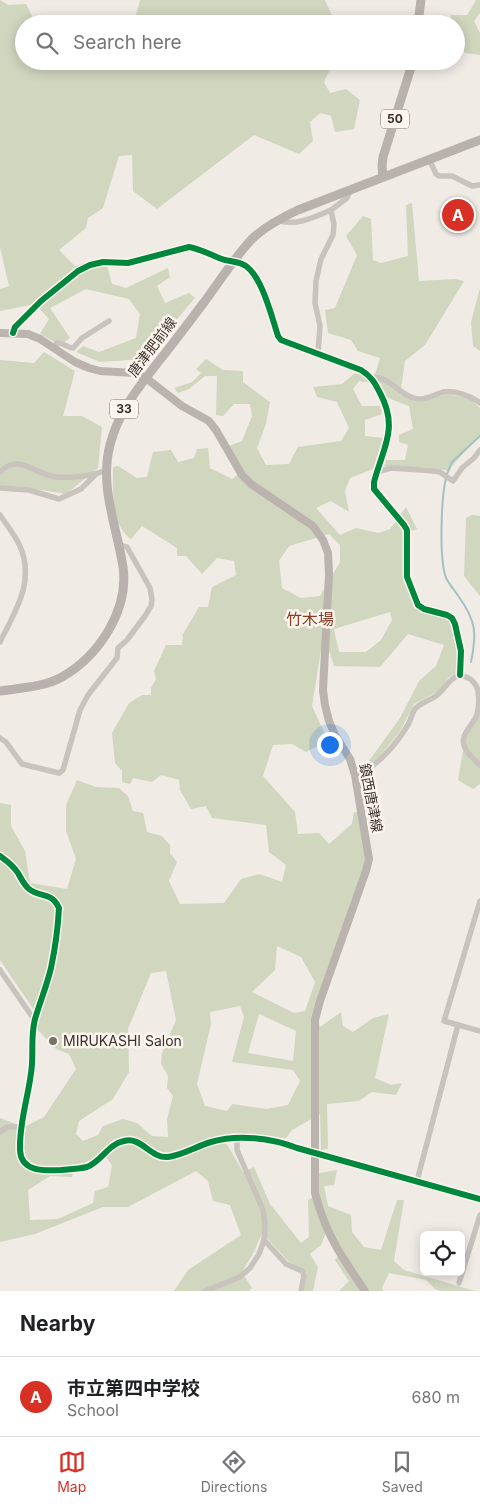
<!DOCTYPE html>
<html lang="en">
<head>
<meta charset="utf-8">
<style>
	body { margin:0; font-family:Inter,"Noto Sans JP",sans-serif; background:#f6f6f6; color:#202124 }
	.controls { position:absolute; right:15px; bottom:15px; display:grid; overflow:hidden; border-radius:8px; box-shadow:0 2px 12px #0003 }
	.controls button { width:45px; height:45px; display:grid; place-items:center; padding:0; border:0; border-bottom:1px solid #e0e0e0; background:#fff; color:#202124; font:25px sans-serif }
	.you { position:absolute; left:329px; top:744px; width:18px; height:18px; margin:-12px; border:4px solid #fff; border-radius:50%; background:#1a73e8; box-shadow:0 0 0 8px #1a73e833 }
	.badge { display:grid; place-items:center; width:32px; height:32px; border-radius:50%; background:#d93025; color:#fff; font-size:16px; font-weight:700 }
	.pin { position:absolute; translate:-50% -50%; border:2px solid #fff; box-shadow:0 1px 5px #0006 }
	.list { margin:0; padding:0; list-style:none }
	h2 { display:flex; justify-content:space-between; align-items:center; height:65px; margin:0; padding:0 20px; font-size:21px }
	h2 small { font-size:16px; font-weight:400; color:#757577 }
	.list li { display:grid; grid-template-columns:32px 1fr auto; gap:15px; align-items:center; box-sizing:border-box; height:80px; padding:0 20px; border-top:1px solid #e0e0e0 }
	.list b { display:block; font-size:19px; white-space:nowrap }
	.list p { margin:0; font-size:16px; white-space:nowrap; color:#757577 }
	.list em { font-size:16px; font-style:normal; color:#757577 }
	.icon { flex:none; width:28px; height:28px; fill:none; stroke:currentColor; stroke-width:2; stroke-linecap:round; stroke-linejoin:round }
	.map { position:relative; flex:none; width:480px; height:1291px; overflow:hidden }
	.search { position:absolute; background:#fff; box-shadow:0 2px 12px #0003; left:15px; right:15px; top:15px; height:55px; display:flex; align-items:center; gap:12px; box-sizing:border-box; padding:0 18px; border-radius:28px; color:#757577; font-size:19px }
	.sheet { height:145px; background:#fff }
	nav { display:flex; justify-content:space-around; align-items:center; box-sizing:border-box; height:70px; border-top:1px solid #e0e0e0; background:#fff; font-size:14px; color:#757577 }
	nav a { display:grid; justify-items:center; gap:2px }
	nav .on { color:#d93025 }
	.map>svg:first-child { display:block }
</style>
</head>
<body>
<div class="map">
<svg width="480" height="1291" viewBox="0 0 480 1291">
	<rect width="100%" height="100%" fill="#f0ebe5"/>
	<g fill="#d1d6bf" fill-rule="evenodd">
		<polygon points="0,0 8,5 26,4 36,24 24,24 24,61 334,61 324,82 330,93 346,89 360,100 354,129 335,132 331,116 320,113 310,122 313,141 299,154 254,135 157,209 133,191 132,155 119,156 103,208 88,218 86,228 59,250 75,266 87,262 107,265 112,284 126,288 168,268 170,277 157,286 165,303 189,293 195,298 143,359 100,362 76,352 83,346 99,352 136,338 140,314 129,299 86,289 50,308 70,338 60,345 40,334 49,319 35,304 0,311 0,289 9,286 0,247"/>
		<polygon points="140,0 325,0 336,24 111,24 136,15"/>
		<polygon points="476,0 480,0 480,13 474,21 480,33 480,55 465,53 456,39 456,24 451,24 451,15 467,15"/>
		<path d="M412,203L419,281L455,279L464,281L425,345L405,361L400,395L416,402L447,394L469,398L480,408V437L471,444L448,471L434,468L384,466L386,460H405L408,445L399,442V435L413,429L409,406L388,398L377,384L359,381L353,389L362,406H380L382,414L365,420V436L383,438L373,469L350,478L345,491L349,512L331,501L316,508L340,535L356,528L378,533L390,529L406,507L417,529L404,534L403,575L417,608L428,614L442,615L452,622L459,652L458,672L449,677L439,691L414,704L400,731L372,766L366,765L400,718L419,681L436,666L444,645L408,634L380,667L334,666L329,650H321L312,706L327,739L342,751L339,755L320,745L306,752L292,744L273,745L263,776L295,812L298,834L319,833L329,844L352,824L354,812H359L366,854L363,874L315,1006L320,1027L341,1012L343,1026L353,1032L373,1018L389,1014L375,1078L391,1085L402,1083L396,1095L372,1092L359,1101L327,1104L328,1149L321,1150L320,1114L292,1130L286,1138L231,1133L225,1141L243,1172L254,1167L270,1204L301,1243L309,1237L308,1200L319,1194V1173L337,1170L334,1185L324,1186L328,1206L351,1215L352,1232L364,1247L381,1250L397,1200H404L394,1261L404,1270L475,1291H441L435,1289L426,1280L389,1273L382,1288L383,1291H339L349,1281L335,1260L343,1251L328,1227L321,1245L310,1254L318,1267L313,1291H303L307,1273L288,1261L262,1233L254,1252L242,1272L252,1288L249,1291H174L188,1270L241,1235L230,1205L213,1201L208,1181L196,1171L128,1207H103L35,1234L0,1242V1118L24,1127L44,1117L76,1069L69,1054L56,1049L36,1028L38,1016L0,960V803L11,805V826L25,851L30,883L67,889L76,859L66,831V805L77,780L96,787L119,788L128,796L133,811L143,813L147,832L162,836L170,845V853L177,862L169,881L180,904L224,903L241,879L260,874L282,882L286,865L269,852L266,825L212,818L206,806L191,809L180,790L179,780L161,775L152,782L133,778L130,784L122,782V771L115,763L112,733L129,703L142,695H151V688L156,679L154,671L166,645H182L183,634L199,607H208L212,587L236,575L234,561L217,558L202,574L186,556H177V548L142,526L131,539C110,524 113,490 113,467L118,466L137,478L147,477L153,452L171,450L178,462L194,458L197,449L208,448L210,468L232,479L241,472L229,446L242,441L252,416L250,404H234L223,416L216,415L217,376H205L189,389L178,393L174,388L192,382L201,373L196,369L206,359L223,370L243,371V382L270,402L266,424L257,448L266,465L289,464L298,447L341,441L349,428L337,402L317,397L313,387L342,384L355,373L374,378L380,358L358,351L351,340L328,333L325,310L335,308L357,255L346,236L363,216L371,219L373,260L381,263L408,256L406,205ZM329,534L340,545V562L320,596L301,598L282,588L279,561L289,546ZM390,612L392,620L381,640L366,652H339L334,629ZM277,946L301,957L315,982L305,1011L294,1013L252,992L275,970ZM166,971L176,1020L162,1053L161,1064L168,1076L167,1088L173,1096L167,1119L168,1137L152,1136L137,1123L123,1119L103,1126L98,1135L83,1141L76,1134L79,1121L113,1099L129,1072L128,1029L151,973ZM240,1006L244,1017L232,1062L293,1070L300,1081L288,1105L267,1109L232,1104L227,1111L205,1106L197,1084L211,1024L210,1012ZM259,1014L296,1031L293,1061L248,1053ZM106,1156L112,1166L108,1187L95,1191L93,1203L58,1219L30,1220L28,1190L50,1176L72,1177L74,1166Z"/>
		<polygon points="480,288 480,351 473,346 471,322"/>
		<polygon points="44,352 75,371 63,416 82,416 102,427 98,468 66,494 17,486 0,491 0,360 34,363"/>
		<polygon points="472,515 480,516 480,596 464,576 466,518"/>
		<polygon points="480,711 480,784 473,789 458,780 466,733"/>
	</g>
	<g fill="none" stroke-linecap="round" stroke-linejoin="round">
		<g stroke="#a1c2c1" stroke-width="2">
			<polyline points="447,474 452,462 480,436"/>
			<path d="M446,478C441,499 439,559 446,578C449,584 455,591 459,597C476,621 477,633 471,662"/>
		</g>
		<g stroke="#c9c3be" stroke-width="5.5">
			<polyline points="430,161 436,174 439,176 452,176 472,186 479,185"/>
			<path d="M277,220C295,227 315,217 331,210"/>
			<path d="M13,333L15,327L41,301L78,271L90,265L103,262L128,263L189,247C200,249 209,254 219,258C226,261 234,261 242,264C261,271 272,318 278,336L281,340L361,370C371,376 375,383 380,393C399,428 383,448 374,482V489L404,525L407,530V577L418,605L424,609L447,615L452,618L455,624L461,651L460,675"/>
			<path d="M53,348L57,343C63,342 67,348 73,348L82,338L109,321"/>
			<polyline points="318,353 320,326 315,303 316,281 321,259 333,235 334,225 331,210 347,198 351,189"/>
			<path d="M372,377C393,378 399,396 417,399C426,400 434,395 443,392C455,390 471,396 480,403"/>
			<path d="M0,472C20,452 36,476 57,477C74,478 92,476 107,470"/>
			<polyline points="377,472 391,468 434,471 440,472 453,481 462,468 474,458 480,450"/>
			<polyline points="0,488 29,490 59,499 81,489 95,475"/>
			<path d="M0,515C6,524 14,534 19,544C36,580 16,610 0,642"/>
			<polyline points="0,738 6,742 22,764 59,773 63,770 80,710 88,695 117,658 118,648 127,640 145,616 151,606 152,600 150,588 127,547 118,545"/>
			<path d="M355,775C376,769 398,742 409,723C411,719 412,713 415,709C421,702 430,701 437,695C448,687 453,668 470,679C474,682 477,686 478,691C479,698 479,707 477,714C474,725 458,735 465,748C468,755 475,760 480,765"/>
			<path d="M0,856C7,861 13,865 18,873C21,878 24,885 29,889C40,898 51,891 59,908C58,927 55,949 51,968C47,985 40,1002 35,1019C31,1034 33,1048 32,1064C30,1093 19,1120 20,1150C21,1172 44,1171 61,1170C69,1169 79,1169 87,1167C102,1161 108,1144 124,1141C141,1136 151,1159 168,1157C183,1155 197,1146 211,1142C238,1134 271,1138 297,1148L480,1199"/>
			<polyline points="480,901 444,1021 480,1031"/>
			<polyline points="0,970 35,1021"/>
			<polyline points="0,1132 7,1127 21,1127"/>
			<polyline points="417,1181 458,1025"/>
			<polyline points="264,1240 286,1264 302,1271 304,1275 301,1291"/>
			<polyline points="459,1283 480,1215"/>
			<polyline points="205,1291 240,1277 250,1268 259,1254 264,1240 265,1224 263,1210 237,1150 237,1138"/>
		</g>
		<path stroke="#bab3ae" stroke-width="8" d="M0,333L28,334L40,339L75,362L89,368L100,371L134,373L146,378L182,406L209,421L216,430L242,475L251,484L313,526L323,540L328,553L329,574L323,690L325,705L329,721L335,735L350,759L355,775L369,859L366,871L320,1001L315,1020V1193C326,1235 341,1256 365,1291"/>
		<g stroke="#b8b1ad" stroke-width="9">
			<polyline points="418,24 421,0"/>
			<polyline points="383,177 382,166 383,157 413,61"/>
			<path d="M0,691C21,688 44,687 62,677C99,656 129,610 123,567C117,527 99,486 110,445C118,412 139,387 159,361C175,341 190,321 205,301C219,282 235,257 251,240C264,227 281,218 298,210L480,140"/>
		</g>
		<g stroke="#fbf5ee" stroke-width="9">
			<g id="cycleway">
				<path d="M13,333L15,327L41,301L78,271L90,265L103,262L128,263L189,247C200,249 209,254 219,258C226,261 234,261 242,264C261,271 272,318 278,336L281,340L361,370C371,376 375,383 380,393C399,428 383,448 374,482V489L404,525L407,530V577L418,605L424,609L447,615L452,618L455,624L461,651L460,675"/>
				<path d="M0,856C7,861 13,865 18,873C21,878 24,885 29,889C40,898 51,891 59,908C58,927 55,949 51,968C47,985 40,1002 35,1019C31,1034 33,1048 32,1064C30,1093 19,1120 20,1150C21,1172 44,1171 61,1170C69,1169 79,1169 87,1167C102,1161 108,1144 124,1141C141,1136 151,1159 168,1157C183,1155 197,1146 211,1142C238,1134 271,1138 297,1148L480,1199"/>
			</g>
		</g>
		<use href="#cycleway" stroke="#00873e" stroke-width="6"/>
	</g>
	<circle fill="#7a716c" stroke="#fbf5ee" stroke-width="2" cx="53" cy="1041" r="5"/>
	<g text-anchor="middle" stroke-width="5" stroke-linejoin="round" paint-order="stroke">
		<g fill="#fbf5ee" stroke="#756b66" stroke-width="1">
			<rect x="381" y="109.5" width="28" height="19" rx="4"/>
			<rect x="110" y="399.5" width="28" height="19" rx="4"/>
		</g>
		<g font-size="12" font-weight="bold" fill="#3b302b">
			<text x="395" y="123">50</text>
			<text x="124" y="413">33</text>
		</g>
		<g font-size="14" fill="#3b302b" stroke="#fbf5ee">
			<text transform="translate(152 347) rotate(-53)" y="5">唐津肥前線</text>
			<text transform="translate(371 798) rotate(79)" y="5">鎮西唐津線</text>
		</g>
		<g font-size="14" fill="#3b302b" stroke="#fbf5ee" text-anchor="start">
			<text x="63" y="1046">MIRUKASHI Salon</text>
		</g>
		<g font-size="16" fill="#8c3b22" stroke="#fbf5ee">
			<text x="310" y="625">竹木場</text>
		</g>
	</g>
</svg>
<div class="controls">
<button><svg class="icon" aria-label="locate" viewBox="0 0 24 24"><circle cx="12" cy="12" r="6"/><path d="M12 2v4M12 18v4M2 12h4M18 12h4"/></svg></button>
</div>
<div class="you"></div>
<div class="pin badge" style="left:458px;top:215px">A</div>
<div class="search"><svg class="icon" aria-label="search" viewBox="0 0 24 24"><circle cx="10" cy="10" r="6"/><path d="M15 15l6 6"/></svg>Search here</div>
</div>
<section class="sheet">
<h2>Nearby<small></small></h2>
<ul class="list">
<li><span class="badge">A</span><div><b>市立第四中学校</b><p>School</p></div><em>680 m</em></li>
</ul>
</section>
<nav>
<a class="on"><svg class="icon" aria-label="map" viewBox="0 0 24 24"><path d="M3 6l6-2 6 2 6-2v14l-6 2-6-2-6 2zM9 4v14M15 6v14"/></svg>Map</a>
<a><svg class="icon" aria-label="directions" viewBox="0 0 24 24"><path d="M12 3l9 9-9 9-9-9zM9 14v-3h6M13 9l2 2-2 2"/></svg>Directions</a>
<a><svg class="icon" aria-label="saved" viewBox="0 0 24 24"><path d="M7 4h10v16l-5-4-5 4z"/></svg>Saved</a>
</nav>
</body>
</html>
